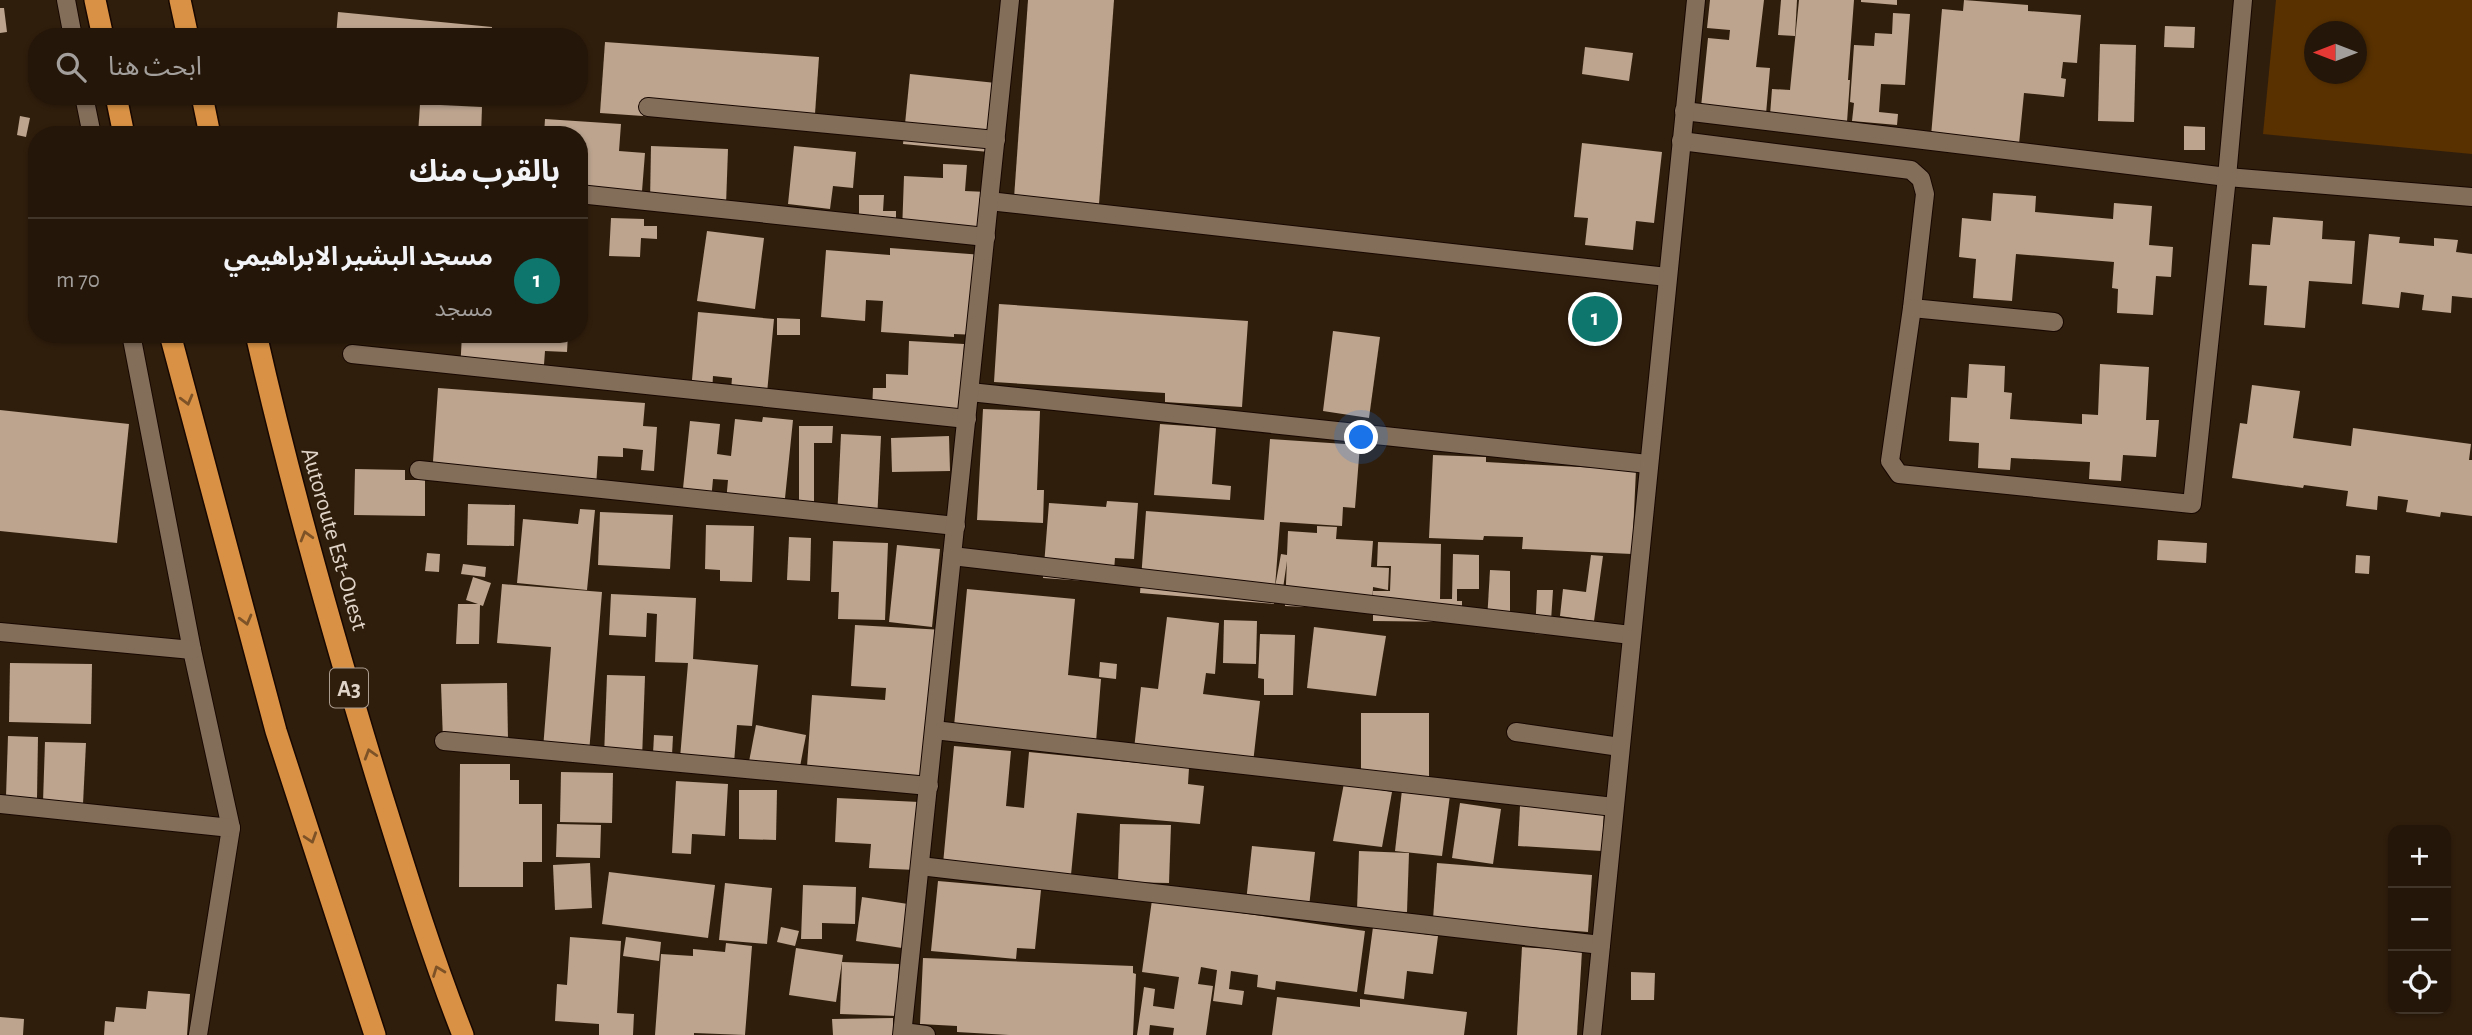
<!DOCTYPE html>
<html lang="ar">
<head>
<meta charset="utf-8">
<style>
	body { margin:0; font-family:"Alegreya Sans","Noto Sans Arabic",sans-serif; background:#2c1f12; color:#f1f3f6; direction:rtl }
	.controls { position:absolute; right:21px; bottom:21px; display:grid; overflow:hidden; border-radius:14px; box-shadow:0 2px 5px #0004 }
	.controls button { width:63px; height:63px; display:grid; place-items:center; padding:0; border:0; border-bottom:2px solid #41352a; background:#241609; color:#f1f3f6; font:35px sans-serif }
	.compass { position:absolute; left:2304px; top:21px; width:63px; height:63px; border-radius:50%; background:#241609; box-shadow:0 2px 5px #0004; rotate:270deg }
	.you { position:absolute; left:1362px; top:438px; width:24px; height:24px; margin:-18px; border:5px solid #fff; border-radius:50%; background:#1a73e8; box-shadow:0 0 0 10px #1a73e833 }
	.badge { display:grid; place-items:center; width:46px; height:46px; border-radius:50%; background:#0f766e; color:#fff; font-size:23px; font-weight:700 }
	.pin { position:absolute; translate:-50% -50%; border:4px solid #fff; box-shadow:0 2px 7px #0006 }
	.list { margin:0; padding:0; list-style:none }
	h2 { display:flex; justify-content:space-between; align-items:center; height:91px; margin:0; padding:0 28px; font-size:30px }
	h2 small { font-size:23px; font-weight:400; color:#a39f9c }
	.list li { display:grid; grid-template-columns:46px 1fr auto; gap:21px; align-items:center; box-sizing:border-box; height:126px; padding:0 28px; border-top:2px solid #41352a }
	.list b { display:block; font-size:26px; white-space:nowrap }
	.list p { margin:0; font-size:23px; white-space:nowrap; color:#a39f9c }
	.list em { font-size:23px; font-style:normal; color:#a39f9c }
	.icon { flex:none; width:38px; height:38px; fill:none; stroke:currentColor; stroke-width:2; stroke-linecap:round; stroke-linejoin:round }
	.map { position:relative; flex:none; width:2472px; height:1035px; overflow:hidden; direction:ltr }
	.search { position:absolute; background:#241609; box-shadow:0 2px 5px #0004; left:28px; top:28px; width:560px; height:77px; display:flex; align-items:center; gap:18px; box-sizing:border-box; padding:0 24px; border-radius:28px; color:#a39f9c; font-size:26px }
	.panel { position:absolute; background:#241609; box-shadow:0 2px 5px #0004; left:28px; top:126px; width:560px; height:217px; border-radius:28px; direction:rtl }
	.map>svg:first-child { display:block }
</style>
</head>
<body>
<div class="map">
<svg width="2472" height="1035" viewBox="0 0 2472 1035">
	<rect width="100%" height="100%" fill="#301e0c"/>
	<path fill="#593100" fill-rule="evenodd" d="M2276,0H2472V154L2263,134ZM2314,32H2356V74H2314Z"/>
	<g fill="#bca48f">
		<polygon points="1028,0 1114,0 1099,204 1014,198"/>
		<polygon points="1710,0 1764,0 1756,67 1770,68 1766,114 1701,107 1708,38 1729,40 1730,30 1707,28"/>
		<polygon points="1781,0 1797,0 1795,36 1778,35"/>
		<polygon points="1799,0 1854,0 1848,80 1850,80 1847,122 1770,115 1772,89 1790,90"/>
		<polygon points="1861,0 1897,0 1897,5 1861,2"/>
		<polygon points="1964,0 2028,5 2028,11 2081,15 2077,63 2063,62 2061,78 2066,79 2064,97 2024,93 2019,144 1931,136 1942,9 1963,11"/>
		<polygon points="0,8 4,8 7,32 0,33"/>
		<polygon points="338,12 492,27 492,29 511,31 511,37 336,37"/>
		<polygon points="1893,13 1910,14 1905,85 1881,84 1879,112 1898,114 1897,125 1852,121 1854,103 1850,102 1854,45 1874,46 1875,33 1892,34"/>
		<polygon points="2165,26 2195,27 2194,48 2164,47"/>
		<polygon points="605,42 819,57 814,128 600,113"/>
		<polygon points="2100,44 2136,45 2134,122 2098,121"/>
		<polygon points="1585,47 1633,53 1629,81 1582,74"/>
		<polygon points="910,74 996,83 989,152 903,144"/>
		<polygon points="420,104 482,107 481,135 418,135"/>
		<polygon points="20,116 30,118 26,137 17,135"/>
		<polygon points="545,119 621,124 619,151 645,153 641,204 579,200 579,135 544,135"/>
		<polygon points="2184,126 2205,127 2205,150 2184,150"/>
		<polygon points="1582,143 1662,152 1654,223 1636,221 1633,250 1585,245 1588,218 1574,217"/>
		<polygon points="651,146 728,149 726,205 650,203"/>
		<polygon points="794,146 856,152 853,188 833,186 830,209 788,204"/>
		<polygon points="943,164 967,165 965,191 987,192 984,236 902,232 904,176 943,178"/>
		<polygon points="1993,193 2036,196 2035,212 2113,219 2114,203 2152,206 2149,245 2173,247 2171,277 2156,276 2153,315 2117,313 2118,289 2112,288 2114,262 2016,254 2012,301 1973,298 1976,259 1959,257 1962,218 1991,221"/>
		<polygon points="859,195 884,195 883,211 896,211 896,224 859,224"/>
		<polygon points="2273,217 2323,221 2322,239 2355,241 2352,284 2309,281 2305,328 2264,325 2267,286 2249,285 2252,244 2270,245"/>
		<polygon points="611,218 644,219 644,226 657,226 657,239 641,238 640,257 609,256"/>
		<polygon points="707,231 764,238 755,309 697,301"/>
		<polygon points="2369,234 2400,237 2399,243 2434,246 2434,238 2458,240 2456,252 2472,254 2472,298 2452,296 2451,313 2422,310 2424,295 2401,292 2399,308 2362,304"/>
		<polygon points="890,248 983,255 977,335 954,334 954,337 881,332 883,301 866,300 865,321 821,317 826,250 890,255"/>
		<polygon points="999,304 1248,321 1242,407 1165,402 1165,393 994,382"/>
		<polygon points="698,312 774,319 767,393 731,390 732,378 713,376 712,393 691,391"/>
		<polygon points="777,318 800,319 800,335 777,335"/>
		<polygon points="1333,331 1380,337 1369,418 1323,411"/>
		<polygon points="462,334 568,334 567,352 545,351 543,378 460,372"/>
		<polygon points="909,341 964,344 961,414 872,411 873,388 886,388 886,374 908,375"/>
		<polygon points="1969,364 2005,366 2004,392 2012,393 2010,419 2082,424 2082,414 2098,415 2100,364 2149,367 2146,420 2159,420 2156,457 2123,455 2121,481 2089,479 2090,462 2011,458 2010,470 1978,468 1979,443 1949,441 1951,397 1967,398"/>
		<polygon points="2252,385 2300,391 2293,438 2351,446 2353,428 2471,444 2469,460 2472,460 2472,516 2441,512 2440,517 2406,512 2408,500 2378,496 2377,510 2346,506 2348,491 2304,485 2303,488 2232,478 2240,423 2247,424"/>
		<polygon points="438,388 645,403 643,426 657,427 654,471 641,470 643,450 623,448 623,457 598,456 596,487 432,476"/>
		<polygon points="983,409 1040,411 1037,490 1044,490 1043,523 977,520"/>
		<polygon points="0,410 129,424 117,543 0,531"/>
		<polygon points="763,417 793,420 784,508 726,502 728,480 713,479 711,501 682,498 690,421 720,424 717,454 731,456 735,419 762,422"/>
		<polygon points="1160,424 1216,428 1212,484 1231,486 1230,500 1154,495"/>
		<polygon points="799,426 833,426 832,443 814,443 814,512 799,512"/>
		<polygon points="841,434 881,436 877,522 837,520"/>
		<polygon points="949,436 950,471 892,472 891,438"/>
		<polygon points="1270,439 1360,445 1355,508 1343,507 1342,526 1280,522 1275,587 1281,554 1287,555 1288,531 1317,533 1317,526 1337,527 1336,539 1373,541 1371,567 1389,568 1388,590 1373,587 1372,610 1285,606 1287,561 1281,602 1274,601 1274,604 1140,593 1146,511 1264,520"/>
		<polygon points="1433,455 1486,457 1486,462 1636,470 1632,554 1522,549 1523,537 1484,536 1483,540 1429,538"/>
		<polygon points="355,469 405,470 405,480 425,480 425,516 354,515"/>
		<polygon points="1107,501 1138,503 1134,559 1115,558 1113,583 1043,578 1049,503 1106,507"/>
		<polygon points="468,504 515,505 514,546 467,545"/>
		<polygon points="580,509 595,510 587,590 517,583 523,519 578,524"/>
		<polygon points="600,512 673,515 670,569 598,565"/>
		<polygon points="706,525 754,526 752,582 720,581 720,570 705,569"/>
		<polygon points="789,537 811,538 810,581 787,580"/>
		<polygon points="2158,540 2207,543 2206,563 2157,560"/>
		<polygon points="833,541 888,543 885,620 838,619 839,592 831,592"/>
		<polygon points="1378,542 1441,544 1440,599 1452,599 1453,554 1479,555 1479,589 1457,589 1457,601 1462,601 1462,622 1373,621 1373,591 1390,591 1391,566 1377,566"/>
		<polygon points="897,545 940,549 932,627 889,622"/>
		<polygon points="427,553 440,554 439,572 425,571"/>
		<polygon points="1591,555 1603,556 1594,621 1560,616 1563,589 1586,592"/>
		<polygon points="2356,555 2370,556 2369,574 2355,573"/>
		<polygon points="463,564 486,567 485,577 461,574"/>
		<polygon points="1490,570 1510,571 1510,622 1487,621"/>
		<polygon points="473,577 491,583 483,606 480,605 479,644 456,644 458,604 478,604 466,600"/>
		<polygon points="502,584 602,592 589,753 543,749 551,647 497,643"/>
		<polygon points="967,589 1075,599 1068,675 1101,679 1096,742 954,726"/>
		<polygon points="1537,590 1553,590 1551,621 1568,635 1535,634"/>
		<polygon points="611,594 696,598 693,659 758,665 752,726 737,725 734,763 680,758 688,663 655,662 657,614 647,613 646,637 609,635"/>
		<polygon points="1167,617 1219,623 1215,674 1206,673 1203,694 1260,701 1253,763 1134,749 1141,687 1158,689"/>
		<polygon points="1224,620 1257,621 1256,664 1223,663"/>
		<polygon points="855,625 944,630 923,789 806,781 812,695 885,700 886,688 851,686"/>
		<polygon points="1314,627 1386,636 1376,696 1307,688"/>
		<polygon points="1260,634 1295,635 1293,695 1264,695 1264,679 1258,678"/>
		<polygon points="1100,662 1117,664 1116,679 1099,677"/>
		<polygon points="10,663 92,664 91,724 9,722"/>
		<polygon points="607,675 645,676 642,759 604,757"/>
		<polygon points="507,683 508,740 443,741 441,684"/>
		<rect x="1361" y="713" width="68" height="63"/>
		<polygon points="756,725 806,735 798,777 748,767"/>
		<polygon points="654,735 673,736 672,755 653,754"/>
		<polygon points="8,736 38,737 37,798 6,797"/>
		<polygon points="45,742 86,743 83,804 43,802"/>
		<polygon points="954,746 1011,751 1006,806 1024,808 1029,752 1189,768 1188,784 1204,786 1200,824 1077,813 1071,875 943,864"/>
		<polygon points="460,764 510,764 510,780 519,780 519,804 542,804 542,862 523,862 523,887 459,887"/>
		<polygon points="561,772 613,773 612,823 560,822"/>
		<polygon points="676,781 728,784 725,836 692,834 691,854 672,853"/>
		<polygon points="1344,783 1392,792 1382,847 1333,841"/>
		<polygon points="739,790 777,790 776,840 739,839"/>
		<polygon points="1402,790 1450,795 1442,856 1395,851"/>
		<polygon points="837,798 919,802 916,870 869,868 871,844 835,842"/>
		<polygon points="1460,803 1501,809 1493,864 1452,858"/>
		<polygon points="1520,806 1604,810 1602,851 1518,846"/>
		<polygon points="557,824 601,825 600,858 556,857"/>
		<polygon points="1120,824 1171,825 1169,883 1118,882"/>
		<polygon points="1252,846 1315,852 1309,907 1246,902"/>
		<polygon points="1359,851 1409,853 1407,912 1357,910"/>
		<polygon points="590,863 592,908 555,910 553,865"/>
		<polygon points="1437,863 1592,875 1588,932 1433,919"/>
		<polygon points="609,872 715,885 708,938 602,924"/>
		<polygon points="938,881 1041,890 1035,949 1017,948 1016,959 931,951"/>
		<polygon points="725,883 772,888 767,944 719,940"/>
		<polygon points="803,885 856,887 855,924 822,923 822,939 801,939"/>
		<polygon points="862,897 908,904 902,948 856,941"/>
		<polygon points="1152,900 1365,931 1357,992 1276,981 1275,990 1257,987 1258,975 1231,971 1229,989 1244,991 1242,1005 1213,1001 1217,970 1201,967 1198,984 1213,986 1206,1035 1173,1035 1174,1028 1150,1025 1149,1035 1137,1035 1144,987 1155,989 1153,1006 1174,1009 1179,977 1142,972"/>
		<polygon points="781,927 799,931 795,946 777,942"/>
		<polygon points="1373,927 1438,936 1433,974 1407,971 1404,999 1364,994"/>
		<polygon points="570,937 621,941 617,1013 634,1014 633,1035 599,1035 599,1024 555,1021 557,984 567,985"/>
		<polygon points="626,937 661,942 659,961 623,956"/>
		<polygon points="726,943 752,946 745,1035 694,1033 694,1035 655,1035 661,954 693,956 693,949 725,952"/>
		<polygon points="1522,947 1582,951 1577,1035 1517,1035"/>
		<polygon points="796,948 843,955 836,1002 789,995"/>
		<polygon points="923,958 1133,966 1133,973 1136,974 1133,1035 1009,1035 957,1032 957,1026 920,1024"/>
		<polygon points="842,962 899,964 897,1016 840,1014"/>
		<polygon points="1631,972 1655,973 1654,1000 1631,1000"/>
		<polygon points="148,991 190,994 187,1035 104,1035 105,1021 114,1022 116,1007 146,1009"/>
		<polygon points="1277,997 1360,1007 1360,999 1467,1012 1464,1035 1272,1035"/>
		<polygon points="0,1017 24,1019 23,1035 0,1035"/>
		<polygon points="893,1018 893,1035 833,1035 832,1019"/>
	</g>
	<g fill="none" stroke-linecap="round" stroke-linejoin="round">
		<g stroke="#170700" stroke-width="20">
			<g id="street">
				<polyline points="66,0 73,37"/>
				<polyline points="84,96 92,135"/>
				<polyline points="648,107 996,140"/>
				<polyline points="1684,111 2227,177 2472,197"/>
				<polyline points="1681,141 1911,170 1921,179 1925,194 1912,308 2054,322"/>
				<polyline points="579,194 986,237"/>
				<polyline points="989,201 1667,277"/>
				<polyline points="1912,308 1890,461 1899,474 2192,504 2227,177 2243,0"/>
				<polyline points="131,334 192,650 231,828 198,1035"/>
				<polyline points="352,354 967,419"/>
				<polyline points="970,392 1648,464"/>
				<polyline points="419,470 956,526"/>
				<polyline points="952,556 1631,635"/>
				<polyline points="0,632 192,650"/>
				<polyline points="934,730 1614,807"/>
				<polyline points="1516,732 1620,747"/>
				<polyline points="444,741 929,786"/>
				<polyline points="0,804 231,828"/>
				<polyline points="920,866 1601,945"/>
				<polyline points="903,1032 926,1035"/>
				<polyline points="902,1035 1010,0"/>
				<polyline points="1592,1035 1696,0"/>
			</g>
		</g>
		<g stroke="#170700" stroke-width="24">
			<g id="highway">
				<polyline points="95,0 103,37"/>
				<polyline points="180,0 188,37"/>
				<polyline points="116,96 124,135"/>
				<polyline points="202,96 210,135"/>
				<polyline points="170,334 276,731 375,1035"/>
				<path d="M256,334C291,488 334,639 380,789C406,872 431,954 463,1035"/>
			</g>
		</g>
		<use href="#street" stroke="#836e5a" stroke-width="18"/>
		<use href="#highway" stroke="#d99245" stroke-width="21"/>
	</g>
	<defs><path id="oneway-chevron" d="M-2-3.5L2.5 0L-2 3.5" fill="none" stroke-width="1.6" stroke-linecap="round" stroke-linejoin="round" transform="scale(1.75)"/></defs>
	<g stroke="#7c5226">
		<use href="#oneway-chevron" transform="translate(187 400) rotate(75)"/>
		<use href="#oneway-chevron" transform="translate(306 536) rotate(-106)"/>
		<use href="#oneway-chevron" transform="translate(246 620) rotate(75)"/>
		<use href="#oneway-chevron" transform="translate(370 754) rotate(-107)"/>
		<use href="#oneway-chevron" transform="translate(311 838) rotate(72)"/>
		<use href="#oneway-chevron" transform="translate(438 971) rotate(-111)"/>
	</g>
	<g text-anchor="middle" stroke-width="7" stroke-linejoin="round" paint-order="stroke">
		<rect fill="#301e0c" stroke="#ab9d90" stroke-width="2" x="330" y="668.5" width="38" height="39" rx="5"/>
		<g font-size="23" font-weight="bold" fill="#e0d4c9">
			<text x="349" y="696">A3</text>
		</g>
		<g font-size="24" fill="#e0d4c9" stroke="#301e0c">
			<text transform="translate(335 539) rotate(74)" y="8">Autoroute Est-Ouest</text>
		</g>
	</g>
</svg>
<div class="controls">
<button>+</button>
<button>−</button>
<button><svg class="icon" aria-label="locate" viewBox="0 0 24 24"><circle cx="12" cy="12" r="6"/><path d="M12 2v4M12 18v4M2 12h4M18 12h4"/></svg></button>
</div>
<svg class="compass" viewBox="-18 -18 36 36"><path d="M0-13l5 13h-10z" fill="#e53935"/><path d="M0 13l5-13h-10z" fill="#a39f9c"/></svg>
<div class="you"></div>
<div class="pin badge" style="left:1595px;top:319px">1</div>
<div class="search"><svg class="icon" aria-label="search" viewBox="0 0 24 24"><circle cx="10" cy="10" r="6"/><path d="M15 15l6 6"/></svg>ابحث هنا</div>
<section class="panel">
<h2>بالقرب منك<small></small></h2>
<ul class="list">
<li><span class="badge">1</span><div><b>مسجد البشير الابراهيمي</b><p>مسجد</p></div><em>70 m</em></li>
</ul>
</section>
</div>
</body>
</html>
